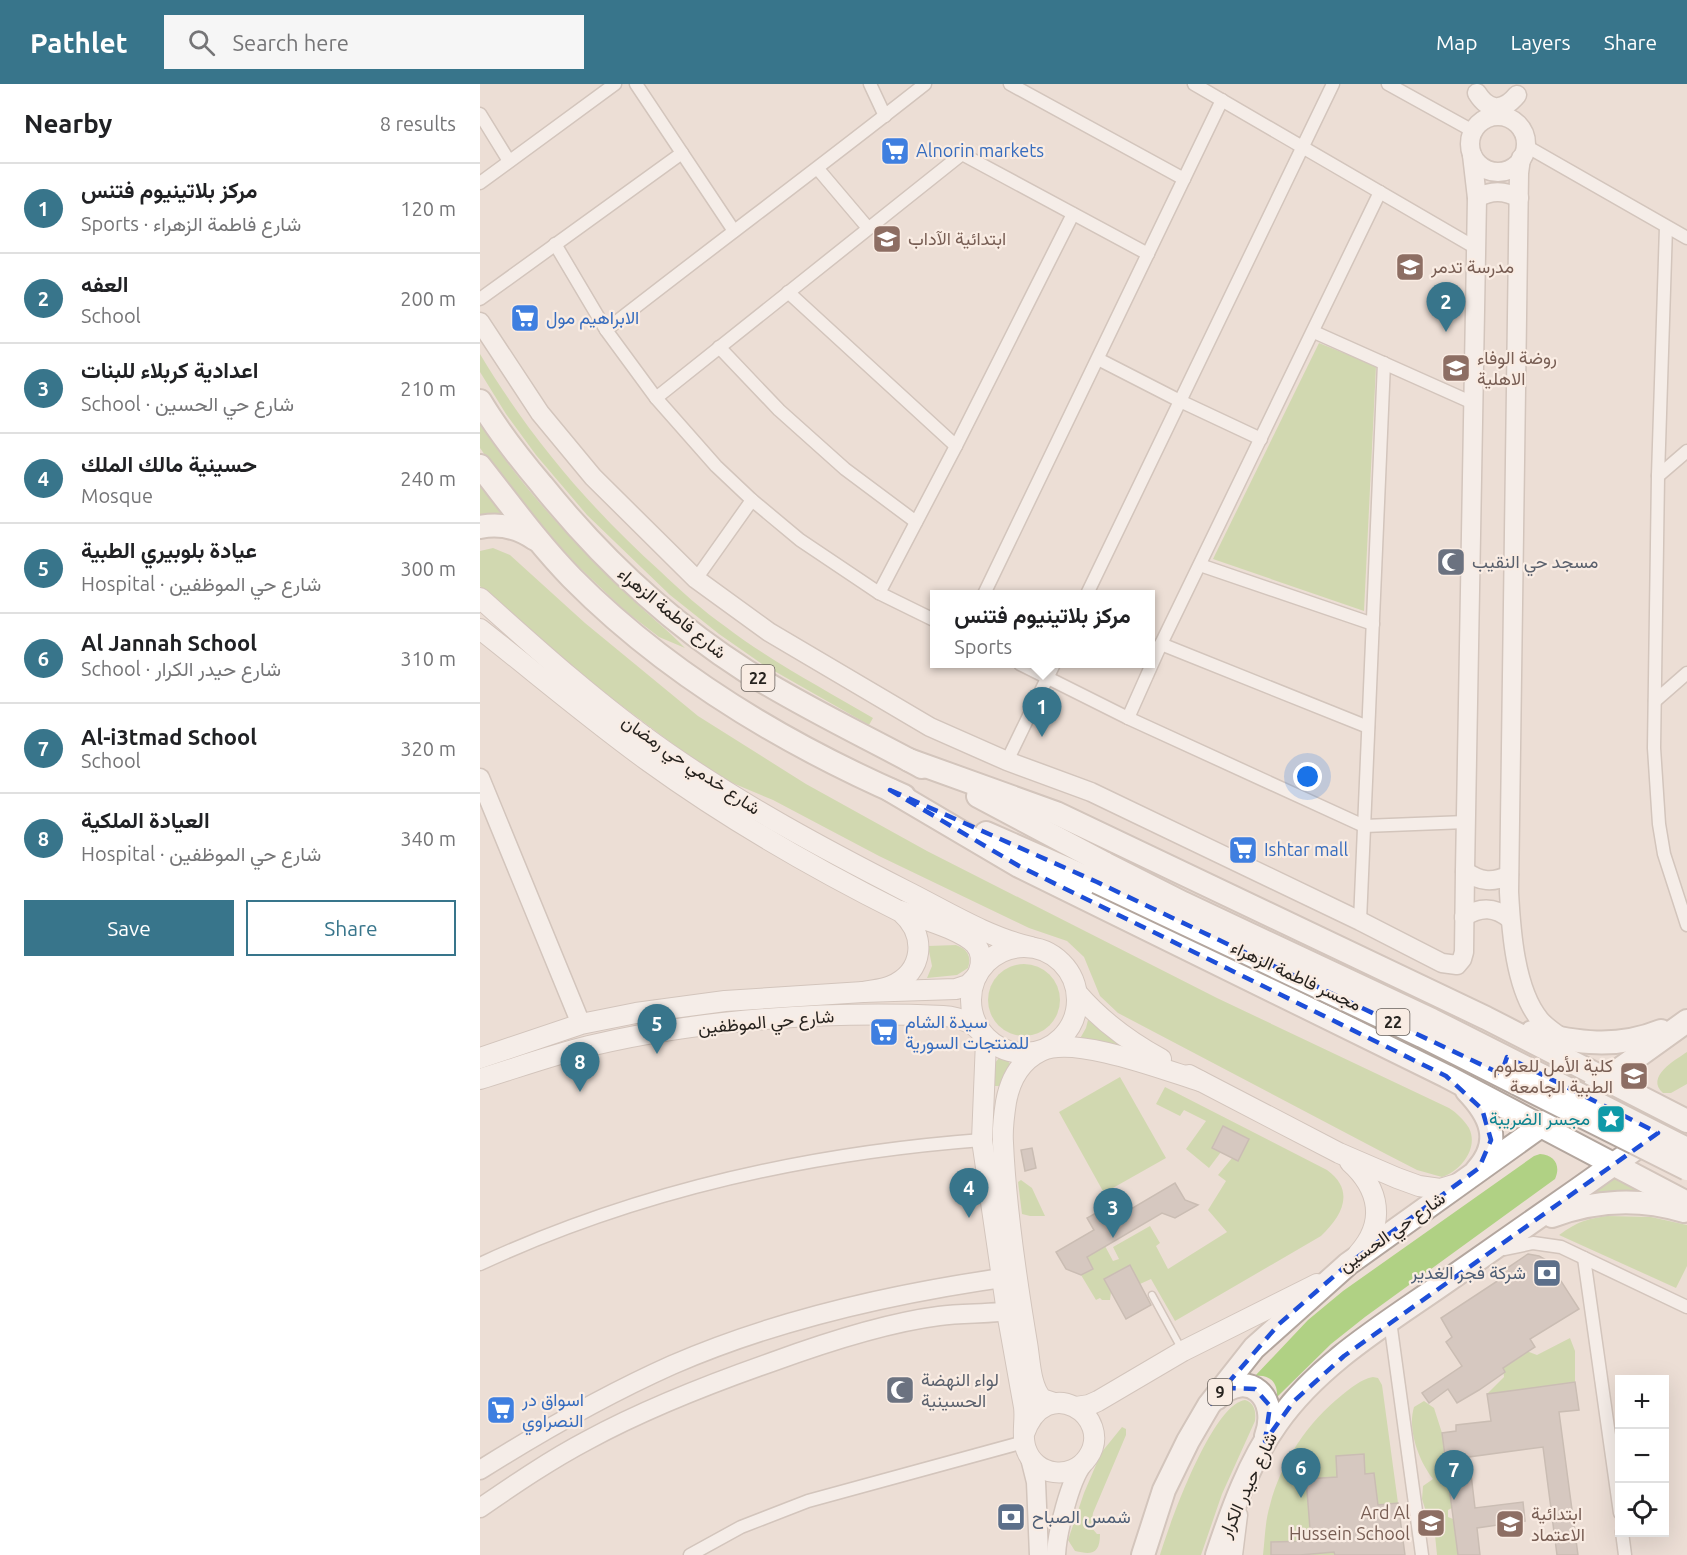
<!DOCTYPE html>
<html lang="en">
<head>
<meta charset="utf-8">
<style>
	body { margin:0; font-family:Ubuntu,Vazirmatn,sans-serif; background:#f6f6f6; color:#202124 }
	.controls { position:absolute; right:18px; bottom:18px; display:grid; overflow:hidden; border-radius:0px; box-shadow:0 6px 24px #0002 }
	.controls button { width:54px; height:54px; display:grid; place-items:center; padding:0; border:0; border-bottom:2px solid #e0e0e0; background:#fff; color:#202124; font:30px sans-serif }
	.you { position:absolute; left:828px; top:693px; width:21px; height:21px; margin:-15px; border:4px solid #fff; border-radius:50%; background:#1a73e8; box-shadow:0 0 0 9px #1a73e833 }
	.badge { display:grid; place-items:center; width:39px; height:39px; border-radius:50%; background:#38758b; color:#fff; font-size:20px; font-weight:700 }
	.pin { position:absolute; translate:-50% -50px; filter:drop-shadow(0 2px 3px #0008) }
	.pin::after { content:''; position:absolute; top:32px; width:21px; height:18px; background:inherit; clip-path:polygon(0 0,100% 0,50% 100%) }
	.popup { position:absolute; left:450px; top:506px; width:225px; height:78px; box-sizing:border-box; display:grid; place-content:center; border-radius:0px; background:#fff; filter:drop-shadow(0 2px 4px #0005); font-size:20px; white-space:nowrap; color:#757577 }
	.popup b { font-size:22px; color:#202124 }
	.popup::after { content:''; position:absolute; left:50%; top:100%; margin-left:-12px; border:12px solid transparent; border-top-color:#fff }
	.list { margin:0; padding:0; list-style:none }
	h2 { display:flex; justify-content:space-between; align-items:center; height:78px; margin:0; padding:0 24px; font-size:26px }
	h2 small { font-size:20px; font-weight:400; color:#757577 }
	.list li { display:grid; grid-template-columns:39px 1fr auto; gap:18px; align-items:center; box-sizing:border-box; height:90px; padding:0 24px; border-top:2px solid #e0e0e0 }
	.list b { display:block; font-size:22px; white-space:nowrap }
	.list p { margin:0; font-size:20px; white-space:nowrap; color:#757577 }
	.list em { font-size:20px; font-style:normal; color:#757577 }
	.actions { display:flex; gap:12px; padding:18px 24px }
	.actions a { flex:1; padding:14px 0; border:2px solid #38758b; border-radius:0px; text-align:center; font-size:21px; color:#38758b }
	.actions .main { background:#38758b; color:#fff }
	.icon { flex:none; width:33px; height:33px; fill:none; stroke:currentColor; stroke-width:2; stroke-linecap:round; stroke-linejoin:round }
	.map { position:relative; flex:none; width:1207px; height:1471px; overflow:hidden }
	header { display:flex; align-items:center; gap:36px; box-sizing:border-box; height:84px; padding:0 30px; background:#38758b; color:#fff }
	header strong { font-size:28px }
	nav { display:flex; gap:33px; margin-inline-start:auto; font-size:21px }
	.search { width:420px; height:54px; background:#f6f6f6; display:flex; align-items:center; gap:15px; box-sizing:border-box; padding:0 21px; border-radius:0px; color:#757577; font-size:22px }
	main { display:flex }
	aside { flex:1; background:#fff }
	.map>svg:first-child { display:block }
</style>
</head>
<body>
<header>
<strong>Pathlet</strong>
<div class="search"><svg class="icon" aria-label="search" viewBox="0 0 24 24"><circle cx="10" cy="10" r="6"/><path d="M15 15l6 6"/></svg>Search here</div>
<nav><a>Map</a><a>Layers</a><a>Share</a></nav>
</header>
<main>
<aside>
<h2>Nearby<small>8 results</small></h2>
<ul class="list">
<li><span class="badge">1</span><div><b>مركز بلاتينيوم فتنس</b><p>Sports · شارع فاطمة الزهراء</p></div><em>120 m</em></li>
<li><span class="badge">2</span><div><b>العفه</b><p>School</p></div><em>200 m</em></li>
<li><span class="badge">3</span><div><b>اعدادية كربلاء للبنات</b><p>School · شارع حي الحسين</p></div><em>210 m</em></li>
<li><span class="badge">4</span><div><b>حسينية مالك الملك</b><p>Mosque</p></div><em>240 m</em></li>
<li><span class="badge">5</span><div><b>عيادة بلوبيري الطبية</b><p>Hospital · شارع حي الموظفين</p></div><em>300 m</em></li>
<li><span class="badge">6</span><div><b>Al Jannah School</b><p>School · شارع حيدر الكرار</p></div><em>310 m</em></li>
<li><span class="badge">7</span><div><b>Al-i3tmad School</b><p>School</p></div><em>320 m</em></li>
<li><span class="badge">8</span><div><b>العيادة الملكية</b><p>Hospital · شارع حي الموظفين</p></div><em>340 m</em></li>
</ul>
<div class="actions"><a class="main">Save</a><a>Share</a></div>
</aside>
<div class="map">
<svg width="1207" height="1471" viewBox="0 0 1207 1471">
	<rect width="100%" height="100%" fill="#ecded5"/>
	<g fill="#b0d184">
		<polygon points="839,259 896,282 884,527 733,475"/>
		<path d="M0,270C49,352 109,423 180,487C201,507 222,526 246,543C292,578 344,605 393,634L389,641L282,580L239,550L190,511L107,431L56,371L26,330L0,288Z"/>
		<path d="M0,339C41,404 96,461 151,514C168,531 188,546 205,564L179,553L144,526L96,480L51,431L18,390L0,364Z"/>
		<polygon points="0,401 27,435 0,434"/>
		<path d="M13,464L30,471L105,539L218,632L326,700L447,767L737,914L969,1024C977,1029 984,1036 989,1044C999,1064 981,1087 962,1093L937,1086L904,1069L638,929L620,912L604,873L587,857L549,844L399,772L293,716L243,695L201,666L106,595L12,515L0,502V467Z"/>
		<path d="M476,861C487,865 492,872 488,884L477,891L447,894L452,882L448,862Z"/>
		<circle cx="544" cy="916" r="36"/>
		<polygon points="608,936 655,967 598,958 606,944"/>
		<path d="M1207,968V1000L1191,1009H1183C1165,993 1195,976 1207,968Z"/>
		<polygon points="525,973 530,980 520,1002 513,1002 514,980 519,974"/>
		<polygon points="640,993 686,1074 624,1109 579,1028"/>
		<path d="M685,1003L847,1086C876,1107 862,1132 841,1152L695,1237L671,1195L660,1200L650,1181L624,1195L631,1208L630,1216H622L620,1214L616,1216L601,1191L613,1185L607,1173L625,1162L633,1177L639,1175L633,1163L670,1142L680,1159L676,1162L688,1185L747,1148L728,1126L746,1097L738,1091L752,1074L758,1077L769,1055L743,1042L732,1063L741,1068L729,1084L706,1065L726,1037L704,1026L700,1032L676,1020Z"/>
		<path d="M1060,1070C1075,1071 1081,1082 1075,1095L885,1233L851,1260L797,1313C798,1298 789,1290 775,1292L828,1236L863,1207L1054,1072Z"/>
		<polygon points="1134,1092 1167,1111 1100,1116"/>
		<polygon points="541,1096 552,1104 565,1132 550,1132 542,1130 538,1098"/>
		<path d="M1127,1132L1171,1133L1207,1141V1182L1196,1204L1079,1151C1097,1138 1106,1135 1127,1132Z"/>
		<polygon points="1090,1254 1095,1267 1095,1298 1007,1310 1024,1293 1023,1284 1039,1274 1044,1266 1057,1271"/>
		<path d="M893,1293L898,1294L902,1301L918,1419L898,1421L894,1390H885L883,1370L856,1372L857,1393L826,1396L832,1469L854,1468L855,1471H820L819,1457L791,1458V1471H783C785,1454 785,1437 790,1421C801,1378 828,1338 862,1311C871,1304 881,1295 893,1293Z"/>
		<path d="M765,1316C775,1319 776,1328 775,1337L742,1410L721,1471H680C689,1441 732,1320 765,1316Z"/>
		<path d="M944,1317L954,1324L962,1349L972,1424L968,1426V1433L973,1435L978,1471H957L955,1451L957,1438L948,1434L942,1415L943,1402L953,1395C939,1377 927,1346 934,1323Z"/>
		<path d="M642,1343L646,1345V1351L613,1429L611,1443L617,1450H620C620,1470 612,1471 595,1467L588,1456L604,1409L621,1369Z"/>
	</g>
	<g fill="#bbaea6" stroke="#a0948b" stroke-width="1.5">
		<polygon points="743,1042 769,1055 758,1077 732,1064"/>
		<polygon points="552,1064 556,1084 545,1087 541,1066"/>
		<polygon points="695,1099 705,1116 718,1121 695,1134 682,1129 607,1173 613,1185 601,1191 586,1185 576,1168 614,1146 607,1134 634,1119 641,1131"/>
		<polygon points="1048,1170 1059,1172 1068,1177 1099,1225 1050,1255 1055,1263 1023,1284 1025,1288 999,1306 977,1319 968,1305 949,1319 942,1309 982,1282 966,1258 972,1253 961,1234 1019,1196 1020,1189"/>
		<polygon points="650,1181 671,1221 646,1235 624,1195"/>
		<polygon points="1095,1298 1099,1326 1079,1328 1098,1471 1077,1471 1063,1363 989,1373 995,1424 1043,1418 1045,1437 997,1444 1000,1471 978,1471 962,1349 976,1347 976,1341 1011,1337 1007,1310"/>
		<polygon points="884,1370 885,1390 894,1389 898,1421 918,1419 925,1471 855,1471 854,1468 820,1471 791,1471 791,1458 831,1457 826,1395 857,1393 856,1372"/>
	</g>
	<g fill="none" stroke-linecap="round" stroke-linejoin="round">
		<g stroke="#b3a69e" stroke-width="9">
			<polyline id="lane" points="672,1211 701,1264"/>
		</g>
		<g stroke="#b3a69e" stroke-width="15">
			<g id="street">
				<polyline points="156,0 254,147"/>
				<polyline points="390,0 405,32"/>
				<polyline points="530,0 704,95"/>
				<polyline points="714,0 996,164"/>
				<polyline points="908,0 993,47"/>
				<polyline points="0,30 29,77"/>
				<polyline points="1046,62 1207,154"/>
				<polyline points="338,85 388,144"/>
				<polyline points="0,99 135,0"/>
				<polyline points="1186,143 1178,392 1174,664 1179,740 1184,770 1207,841"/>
				<polyline points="75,160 126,246 176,314 236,382 272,416 320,456 399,509 454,536"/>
				<polyline points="308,208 476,362"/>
				<polyline points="0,215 202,69"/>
				<path d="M126,246C232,163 340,83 445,0"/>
				<polyline points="834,248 993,319"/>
				<polyline points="239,263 299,326 365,385 436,438"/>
				<polyline points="618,275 700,317 781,355"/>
				<polyline points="176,314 482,70 668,170"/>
				<polyline points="1178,392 1207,367"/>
				<polyline points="720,481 893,540"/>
				<polyline points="216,495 272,416"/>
				<polyline points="399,509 476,362 593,130"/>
				<polyline points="504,510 742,16"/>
				<polyline points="607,510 853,0"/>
				<polyline points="681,560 888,643"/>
				<polyline points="540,580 648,634 884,742 986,738"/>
				<polyline points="1175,617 1207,589"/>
				<polyline points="648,634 681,560 900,108"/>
				<polyline points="527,677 574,580"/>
				<polyline points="880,837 904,279"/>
				<polyline points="1025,1165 1053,1159 1081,1163 1207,1223"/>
				<polyline points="1104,1174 1140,1429"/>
				<path d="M0,1180C158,1107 329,1069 502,1056"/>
				<polyline points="910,1237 942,1471"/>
				<polyline points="1142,1448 1145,1471"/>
				<polyline points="210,1471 261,1443 328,1417 544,1358"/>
			</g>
		</g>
		<g stroke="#b3a69e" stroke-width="21">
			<g id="secondary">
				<path d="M997,9C1008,27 1023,28 1037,11"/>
				<circle cx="1018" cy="60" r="28"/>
				<path d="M1041,74L1039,89L1029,808C1031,846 1035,906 1060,936C1066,943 1074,948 1082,954"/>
				<path d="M997,114C1011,106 1024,106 1039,114"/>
				<polyline points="0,238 60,329 113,393 216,495 289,548 450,643 527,677 611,708 880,837 962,879 977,881 982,875 984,868 985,787 997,114 992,71"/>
				<polyline points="0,694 101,940"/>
				<path d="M985,787C1000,798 1013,799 1029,791"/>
				<path d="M984,833C1001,822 1015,823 1030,835"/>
				<polyline points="550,1374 556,1398 559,1471"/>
				<path d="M0,1386C62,1347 125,1311 192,1281C300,1234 419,1208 536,1192"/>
				<path d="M0,1424C35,1400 70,1376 108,1356C167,1324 229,1300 292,1278C344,1259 404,1239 459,1232C486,1228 514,1231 540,1225"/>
				<path d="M576,1471C577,1449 590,1396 603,1380"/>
				<polyline points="753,1471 758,1431"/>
			</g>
		</g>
		<g stroke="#b3a69e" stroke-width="22">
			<g id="primary">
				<path d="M0,514C60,568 120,622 186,668C262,721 344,765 426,807C466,827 507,853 551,863"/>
				<path d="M0,545C56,589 110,635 168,677C248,735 333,784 421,828C447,851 444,888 411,902C402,906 392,906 383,908"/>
				<path d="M421,827C442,835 480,845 495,860C502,868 502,878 499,887"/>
				<circle cx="544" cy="916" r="53"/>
				<path d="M597,909C621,937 648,957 681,975"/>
				<polyline points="0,974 101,940 156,929 245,917 383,908 476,905 488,901 496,893"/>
				<polyline points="709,991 859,1069 917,1094 939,1102 960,1105 980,1099"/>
				<path d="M0,995C36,984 72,971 109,962C221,935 349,927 463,932C480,933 500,940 506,957L502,1056L527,1228L544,1323C546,1337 541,1352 546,1365C555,1392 592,1397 608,1373C635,1333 566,1287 544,1350"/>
				<path d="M870,1078C900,1105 906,1139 878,1170"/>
				<path d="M574,1319L562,1315C550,1302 550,1276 547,1259C536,1193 526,1126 523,1059C522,1046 524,1031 526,1018C530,996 540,977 561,967C594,951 685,986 720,997"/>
				<polyline points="596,1323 609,1321 618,1317 703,1267 837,1200"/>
			</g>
		</g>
		<g stroke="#b3a69e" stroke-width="26">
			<g id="highway">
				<path d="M0,317C18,347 40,375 62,401C120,473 188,537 266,587C323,623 383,651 442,683"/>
				<path d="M0,382C30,420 58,459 92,494C185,588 303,659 424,712"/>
				<path d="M0,443C20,439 38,443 55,455"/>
				<polyline points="429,676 576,729 1006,934 1207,1037"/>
				<polyline points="410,706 539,782 966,992 1207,1119"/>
				<polyline points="498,712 626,780"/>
				<polyline points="506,749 617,798"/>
				<path d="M1052,948C1096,959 1137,965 1181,947"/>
				<polyline points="1115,1003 1207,937"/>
				<path d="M987,1007C1010,1031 1023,1057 997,1086"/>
				<path d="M1072,1132C1115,1116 1161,1114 1204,1127"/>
				<path d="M737,1314C768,1283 800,1314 786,1352"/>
				<polyline points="663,1471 684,1406 708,1357 729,1321 774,1264 868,1180 1072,1034"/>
				<path d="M737,1471C752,1426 769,1378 797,1339C839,1279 907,1239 967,1197C1036,1149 1106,1100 1175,1051"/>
			</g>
		</g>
		<use href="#lane" stroke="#fff" stroke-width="6"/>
		<use href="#street" stroke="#fff" stroke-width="12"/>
		<use href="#secondary" stroke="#fff" stroke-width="18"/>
		<use href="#primary" stroke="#fff" stroke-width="20"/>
		<use href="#highway" stroke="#fff" stroke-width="22"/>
		<g stroke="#b3a69e" stroke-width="26" stroke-linecap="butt">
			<g id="highway-bridge">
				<polyline points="626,780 703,819 952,936 1207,1065"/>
				<polyline points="617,798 942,952 1207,1085"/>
			</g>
		</g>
		<use href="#highway-bridge" stroke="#fff" stroke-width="22"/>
	</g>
	<path d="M0 0H1207V1471H0ZM410,706L617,798L1021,990L1027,973L1178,1049L864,1272L814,1317L785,1357L790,1322L775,1305L750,1304L729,1321L799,1240L868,1180L999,1084L1011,1056L1002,1025L966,992L539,782Z" fill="#ecded5" fill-opacity=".55" fill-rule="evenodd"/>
	<path fill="none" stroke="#1d4ed8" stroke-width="4.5" stroke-dasharray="12 8" stroke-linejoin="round" d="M410,706L617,798L1021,990L1027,973L1178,1049L864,1272L814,1317L785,1357L790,1322L775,1305L750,1304L729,1321L799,1240L868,1180L999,1084L1011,1056L1002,1025L966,992L539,782Z"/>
	<defs>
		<g id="supermarket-square" transform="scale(1.5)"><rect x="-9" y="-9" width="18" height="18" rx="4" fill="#3f7fe0" stroke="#f9ece3"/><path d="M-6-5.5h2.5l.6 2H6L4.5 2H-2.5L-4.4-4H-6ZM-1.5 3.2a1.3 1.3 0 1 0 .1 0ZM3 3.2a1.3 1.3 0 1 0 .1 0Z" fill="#fff"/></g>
		<g id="school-square" transform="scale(1.5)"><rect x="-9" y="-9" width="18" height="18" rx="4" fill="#8d6e63" stroke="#f9ece3"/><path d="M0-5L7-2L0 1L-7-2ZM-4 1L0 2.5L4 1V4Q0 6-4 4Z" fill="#fff"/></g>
		<g id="mosque-square" transform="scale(1.5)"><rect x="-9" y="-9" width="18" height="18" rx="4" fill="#6b7280" stroke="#f9ece3"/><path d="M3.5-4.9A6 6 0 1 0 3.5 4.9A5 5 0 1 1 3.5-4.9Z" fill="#fff"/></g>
		<g id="university-square" transform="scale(1.5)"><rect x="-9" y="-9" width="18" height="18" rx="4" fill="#8d6e63" stroke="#f9ece3"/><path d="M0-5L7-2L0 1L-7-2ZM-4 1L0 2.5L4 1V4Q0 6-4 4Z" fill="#fff"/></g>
		<g id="sight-square" transform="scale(1.5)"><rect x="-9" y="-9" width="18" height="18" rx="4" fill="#0f9aa8" stroke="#f9ece3"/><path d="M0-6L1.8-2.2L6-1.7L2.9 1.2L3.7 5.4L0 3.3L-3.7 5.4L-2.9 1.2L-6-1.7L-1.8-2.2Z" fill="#fff"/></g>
		<g id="bank-square" transform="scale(1.5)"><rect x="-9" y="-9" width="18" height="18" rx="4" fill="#5c6f8a" stroke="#f9ece3"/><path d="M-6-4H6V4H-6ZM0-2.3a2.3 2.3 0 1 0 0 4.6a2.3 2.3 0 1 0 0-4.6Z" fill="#fff"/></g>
	</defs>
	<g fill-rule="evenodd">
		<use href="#supermarket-square" x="415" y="67"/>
		<use href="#school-square" x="407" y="155"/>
		<use href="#school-square" x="930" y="183"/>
		<use href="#supermarket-square" x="45" y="234"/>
		<use href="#school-square" x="976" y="284"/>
		<use href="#mosque-square" x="971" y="478"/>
		<use href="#supermarket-square" x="763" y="766"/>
		<use href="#supermarket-square" x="404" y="948"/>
		<use href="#university-square" x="1154" y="992"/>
		<use href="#sight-square" x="1131" y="1035"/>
		<use href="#bank-square" x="1067" y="1189"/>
		<use href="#mosque-square" x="420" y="1306"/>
		<use href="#supermarket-square" x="21" y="1326"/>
		<use href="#bank-square" x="531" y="1433"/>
		<use href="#school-square" x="951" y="1439"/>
		<use href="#school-square" x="1030" y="1440"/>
	</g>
	<g text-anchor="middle" stroke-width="4.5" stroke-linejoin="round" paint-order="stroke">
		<g fill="#f9ece3" stroke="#665f5a" stroke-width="1.5">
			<rect x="261.5" y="581" width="33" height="26" rx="4.5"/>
			<rect x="896.5" y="925" width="33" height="26" rx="4.5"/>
			<rect x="728" y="1295" width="24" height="26" rx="4.5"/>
		</g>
		<g font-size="16" font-weight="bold" fill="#27231f">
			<text x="278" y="600">22</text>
			<text x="913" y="944">22</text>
			<text x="740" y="1314">9</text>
		</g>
		<g font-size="18" fill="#366cbe" stroke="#f9ece3" text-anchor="start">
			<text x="436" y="73">Alnorin markets</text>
			<text x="66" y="240">الابراهيم مول</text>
			<text x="784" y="772">Ishtar mall</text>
			<text x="425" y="944">سيدة الشام<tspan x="425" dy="21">للمنتجات السورية</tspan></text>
			<text x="42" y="1322">اسواق در<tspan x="42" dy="21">النصراوي</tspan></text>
		</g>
		<g font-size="18" fill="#785e54" stroke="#f9ece3" text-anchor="start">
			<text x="428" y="161">ابتدائية الآداب</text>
			<text x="951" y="189">مدرسة تدمر</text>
			<text x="997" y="280">روضة الوفاء<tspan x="997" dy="21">الاهلية</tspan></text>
			<text x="1133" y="988" text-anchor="end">كلية الأمل للعلوم<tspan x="1133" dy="21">الطبية الجامعة</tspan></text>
			<text x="930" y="1435" text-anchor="end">Ard Al<tspan x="930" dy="21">Hussein School</tspan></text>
			<text x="1051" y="1436">ابتدائية<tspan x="1051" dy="21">الاعتماد</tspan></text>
		</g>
		<g font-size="18" fill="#5b616d" stroke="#f9ece3" text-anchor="start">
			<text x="992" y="484">مسجد حي النقيب</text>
			<text x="441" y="1302">لواء النهضة<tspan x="441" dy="21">الحسينية</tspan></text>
		</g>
		<g font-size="18" fill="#27231f" stroke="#f9ece3">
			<text transform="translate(192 529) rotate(39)" y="6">شارع فاطمة الزهراء</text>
			<text transform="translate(211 681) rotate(34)" y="6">شارع خدمي حي رمضان</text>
			<text transform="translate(816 892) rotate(25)" y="6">مجسر فاطمة الزهراء</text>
			<text transform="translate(286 938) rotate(-5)" y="6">شارع حي الموظفين</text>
			<text transform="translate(912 1148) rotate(-35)" y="6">شارع حي الحسين</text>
			<text transform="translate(768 1401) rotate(-65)" y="6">شارع حيدر الكرار</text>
		</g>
		<g font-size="18" fill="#0d838f" stroke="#f9ece3" text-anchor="end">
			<text x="1110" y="1041">مجسر الضريبة</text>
		</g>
		<g font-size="18" fill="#4e5e75" stroke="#f9ece3" text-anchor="end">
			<text x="1046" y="1195">شركة فجر الغدير</text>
			<text x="552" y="1439" text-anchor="start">شمس الصباح</text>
		</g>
	</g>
</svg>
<div class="controls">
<button>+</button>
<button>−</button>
<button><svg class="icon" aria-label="locate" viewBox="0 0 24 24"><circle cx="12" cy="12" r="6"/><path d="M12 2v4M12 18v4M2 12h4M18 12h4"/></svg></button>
</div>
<div class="you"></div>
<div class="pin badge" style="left:562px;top:653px">1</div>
<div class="popup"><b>مركز بلاتينيوم فتنس</b>Sports</div>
<div class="pin badge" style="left:966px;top:248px">2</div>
<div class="pin badge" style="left:633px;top:1154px">3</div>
<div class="pin badge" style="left:489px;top:1134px">4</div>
<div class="pin badge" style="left:177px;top:970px">5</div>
<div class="pin badge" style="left:821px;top:1414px">6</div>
<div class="pin badge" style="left:974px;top:1416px">7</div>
<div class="pin badge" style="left:100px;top:1008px">8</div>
</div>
</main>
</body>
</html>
